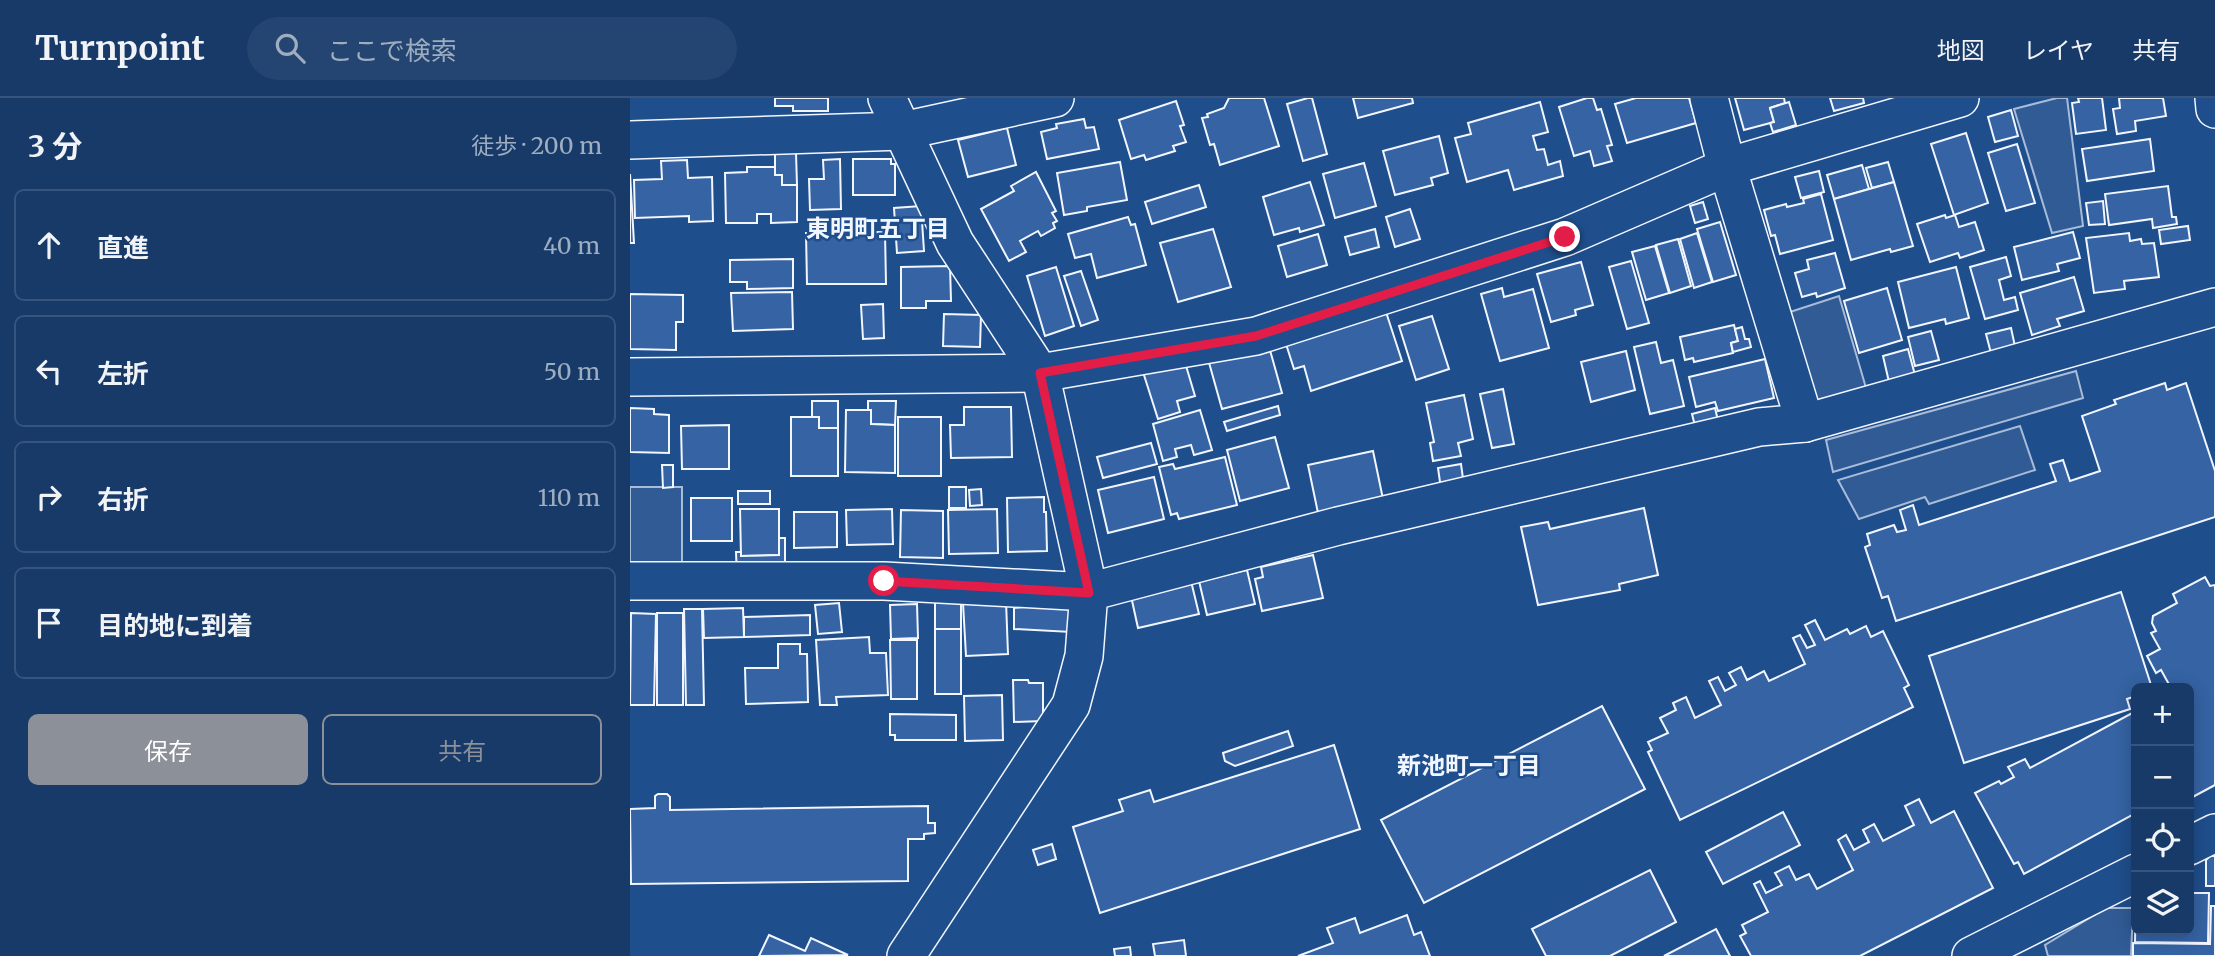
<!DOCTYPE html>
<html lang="ja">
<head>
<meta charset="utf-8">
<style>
	body { margin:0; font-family:Merriweather,"Noto Sans JP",serif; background:#244571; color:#f1f3f6 }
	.controls { position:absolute; right:21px; bottom:21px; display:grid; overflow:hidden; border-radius:10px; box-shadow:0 4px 18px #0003 }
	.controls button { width:63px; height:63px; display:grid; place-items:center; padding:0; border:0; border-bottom:2px solid #36547d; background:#173a69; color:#f1f3f6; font:35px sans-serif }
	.stop { position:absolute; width:21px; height:21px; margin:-16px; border:5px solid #e11d48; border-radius:50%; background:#fff }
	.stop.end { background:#e11d48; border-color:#fff; box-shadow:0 2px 7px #0008 }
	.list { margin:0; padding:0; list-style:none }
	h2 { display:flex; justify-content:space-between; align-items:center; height:91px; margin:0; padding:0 28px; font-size:30px }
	h2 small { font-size:23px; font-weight:400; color:#9eadc0 }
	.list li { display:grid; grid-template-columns:46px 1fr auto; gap:21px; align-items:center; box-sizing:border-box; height:112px; margin:0 14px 14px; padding:0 14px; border:2px solid #36547d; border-radius:10px }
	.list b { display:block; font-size:26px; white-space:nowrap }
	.list em { font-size:23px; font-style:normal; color:#9eadc0 }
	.actions { display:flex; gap:14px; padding:21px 28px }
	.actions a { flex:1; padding:16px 0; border:2px solid #8c9099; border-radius:10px; text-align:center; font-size:24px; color:#8c9099 }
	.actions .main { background:#8c9099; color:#fff }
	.icon { flex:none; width:38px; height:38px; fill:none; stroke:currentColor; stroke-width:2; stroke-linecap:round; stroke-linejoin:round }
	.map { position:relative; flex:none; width:1585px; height:858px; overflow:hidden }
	header { display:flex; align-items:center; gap:42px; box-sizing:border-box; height:98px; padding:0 35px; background:#173a69; border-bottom:2px solid #36547d }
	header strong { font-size:33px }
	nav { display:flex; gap:38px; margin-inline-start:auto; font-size:24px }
	.search { width:490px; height:63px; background:#244571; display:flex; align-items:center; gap:18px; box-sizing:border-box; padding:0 24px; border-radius:38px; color:#9eadc0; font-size:26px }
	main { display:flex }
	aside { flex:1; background:#173a69 }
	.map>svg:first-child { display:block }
</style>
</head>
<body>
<header>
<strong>Turnpoint</strong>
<div class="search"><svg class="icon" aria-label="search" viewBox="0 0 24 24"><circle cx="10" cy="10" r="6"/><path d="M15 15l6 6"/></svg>ここで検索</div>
<nav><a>地図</a><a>レイヤ</a><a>共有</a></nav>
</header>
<main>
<aside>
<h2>3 分<small>徒歩 · 200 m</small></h2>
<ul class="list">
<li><svg class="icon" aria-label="ahead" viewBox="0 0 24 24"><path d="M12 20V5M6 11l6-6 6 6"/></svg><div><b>直進</b></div><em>40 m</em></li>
<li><svg class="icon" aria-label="left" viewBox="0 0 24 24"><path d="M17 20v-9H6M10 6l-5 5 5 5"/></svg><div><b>左折</b></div><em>50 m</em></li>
<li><svg class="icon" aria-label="right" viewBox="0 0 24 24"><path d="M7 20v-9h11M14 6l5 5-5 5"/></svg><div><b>右折</b></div><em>110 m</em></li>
<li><svg class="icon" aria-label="arrive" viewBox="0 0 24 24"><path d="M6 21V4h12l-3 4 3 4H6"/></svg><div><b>目的地に到着</b></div></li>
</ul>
<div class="actions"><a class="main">保存</a><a>共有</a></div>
</aside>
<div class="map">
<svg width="1585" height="858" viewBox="0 0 1585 858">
	<rect width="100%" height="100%" fill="#1f4e8c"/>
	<g fill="#305b95" stroke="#a8bbd7" stroke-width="2">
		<polygon points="1427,0 1437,0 1453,128 1422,135 1384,11"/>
		<polygon points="1209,198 1239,300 1188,314 1154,216"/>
		<polygon points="1446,273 1453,300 1203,374 1196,342"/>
		<polygon points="1390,328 1405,372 1299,406 1295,399 1229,421 1208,382"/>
		<rect x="0" y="389" width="52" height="87"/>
		<polygon points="1476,810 1503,810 1501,858 1418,858 1415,847"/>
	</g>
	<g fill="#3563a3" stroke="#f2f6ff" stroke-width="2">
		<polygon points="145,0 198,0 198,13 163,13 163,8 145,8"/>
		<polygon points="599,0 634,0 649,48 590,67 584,46 580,47 572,20 578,19 577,16 594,10"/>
		<polygon points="678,0 682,0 697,56 673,63 657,6"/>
		<polygon points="723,0 782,0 783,5 728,20"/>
		<polygon points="957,0 963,0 967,12 971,11 982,47 977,48 982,63 964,68 960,53 944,58 929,9"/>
		<polygon points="1006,0 1059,0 1066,25 997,45 985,6"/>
		<polygon points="1105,0 1154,0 1155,5 1140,10 1144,24 1114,32"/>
		<polygon points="1200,0 1233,0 1234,5 1204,13"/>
		<polygon points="1448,0 1472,0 1476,32 1446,36 1442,5 1449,4"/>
		<polygon points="1489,0 1533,0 1536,18 1505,23 1506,33 1487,36 1483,11 1490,10"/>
		<polygon points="546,3 554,27 550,28 556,44 543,48 545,53 516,62 514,57 501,61 489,22"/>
		<polygon points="910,4 918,34 903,38 907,52 914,51 918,67 930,63 933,78 884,92 878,72 837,84 825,40 841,36 838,25"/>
		<polygon points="1159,4 1166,27 1143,34 1140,25 1144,24 1140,10"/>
		<polygon points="1381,12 1388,38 1365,44 1358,19"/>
		<polygon points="454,21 456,30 464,29 469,51 417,61 411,34 427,30 426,26"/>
		<polygon points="377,30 386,67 338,79 328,42"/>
		<polygon points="1336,35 1358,105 1324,117 1301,46"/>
		<polygon points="809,38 818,75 801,80 803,87 765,97 753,53"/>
		<polygon points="1520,41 1524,73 1457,83 1452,51"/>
		<polygon points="1387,46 1405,105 1376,113 1358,55"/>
		<polygon points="145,55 166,55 167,87 152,87 152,77 145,77"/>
		<polygon points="210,61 211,111 180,112 179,81 194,81 193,62"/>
		<polygon points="223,61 261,61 261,66 265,66 265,97 223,97"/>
		<polygon points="57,62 58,80 82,79 83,123 59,124 59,118 5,120 4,82 32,81 31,63"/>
		<polygon points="490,64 497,102 457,109 457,113 434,117 427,75"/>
		<polygon points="1258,64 1264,84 1242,90 1236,70"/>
		<polygon points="734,65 746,108 705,120 693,76"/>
		<polygon points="1232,67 1239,91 1204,101 1197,77"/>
		<polygon points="117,69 145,69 145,77 152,77 152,87 167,87 167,124 141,125 141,116 127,116 127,125 96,125 95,75 117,74"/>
		<polygon points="1189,73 1194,94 1171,100 1165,79"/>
		<polygon points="406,74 426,113 422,115 427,123 423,125 425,130 411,138 408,133 390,143 396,154 379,163 351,111 384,93 381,88"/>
		<polygon points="0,76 4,145 0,145"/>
		<polygon points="680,84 694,127 670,134 669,130 644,137 633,99"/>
		<polygon points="1264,84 1283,148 1261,154 1260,151 1221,162 1204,101"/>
		<polygon points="569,87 576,109 522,126 515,104"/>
		<polygon points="1538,88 1542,119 1546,119 1547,126 1523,130 1522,121 1479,127 1475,96"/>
		<polygon points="1191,96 1203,142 1150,156 1145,137 1141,138 1134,112 1156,106 1157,109 1174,105 1173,101"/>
		<polygon points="1473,103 1475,126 1459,127 1456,105"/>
		<polygon points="1073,104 1078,121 1065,125 1060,108"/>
		<polygon points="291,108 294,153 267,155 264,110"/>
		<polygon points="780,111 790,141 765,149 756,119"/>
		<polygon points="1315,117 1316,120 1325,117 1329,129 1345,124 1354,152 1330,160 1328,155 1300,164 1287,126"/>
		<polygon points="498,119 501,127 505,126 516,167 467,180 461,156 445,160 438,136"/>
		<polygon points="1090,124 1106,177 1083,184 1067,131"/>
		<polygon points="1558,128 1560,142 1531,146 1529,132"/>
		<polygon points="583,131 601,189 548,204 530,145"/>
		<polygon points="745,131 749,149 720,157 715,139"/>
		<polygon points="255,134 256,186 177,186 176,135"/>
		<polygon points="1443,134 1450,160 1427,166 1429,173 1392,182 1384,149"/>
		<polygon points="1067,135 1082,184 1064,190 1050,141"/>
		<polygon points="1499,135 1500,143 1511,141 1512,146 1524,145 1529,179 1494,183 1495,191 1464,195 1456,140"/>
		<polygon points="688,136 697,167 657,179 648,148"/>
		<polygon points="1048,141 1061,188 1040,195 1026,147"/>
		<polygon points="1025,148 1039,195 1016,202 1002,154"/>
		<polygon points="1205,155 1215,190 1187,199 1186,195 1172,199 1165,175 1179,171 1177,162"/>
		<polygon points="1376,159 1381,178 1369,182 1374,202 1385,199 1388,212 1355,221 1340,169"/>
		<polygon points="163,161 163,190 117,191 117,184 100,184 100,162"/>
		<polygon points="1001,163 1019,225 997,231 979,169"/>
		<polygon points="951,164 963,207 945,212 946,217 921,224 907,176"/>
		<polygon points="320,168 321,203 296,203 296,210 271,210 271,169"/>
		<polygon points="426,169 444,228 415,238 397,178"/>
		<polygon points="1326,169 1339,220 1316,226 1315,221 1279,230 1268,184"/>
		<polygon points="451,173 468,222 451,228 434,178"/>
		<polygon points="1444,179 1454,213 1427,221 1430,228 1402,237 1390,195"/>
		<polygon points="872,190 874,199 903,191 919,250 870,263 851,196"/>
		<polygon points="1257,190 1272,242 1229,255 1214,203"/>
		<polygon points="162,194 163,231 103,233 101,195"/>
		<polygon points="0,196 53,197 53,224 46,224 46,252 0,251"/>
		<polygon points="253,206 254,240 233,241 231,207"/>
		<polygon points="756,214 772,263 681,293 674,268 664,271 656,246"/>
		<polygon points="314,216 351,217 350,249 313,248"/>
		<polygon points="802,218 819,271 786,282 769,228"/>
		<polygon points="1104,227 1108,243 1101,245 1103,255 1064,264 1063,260 1055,262 1050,239"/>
		<polygon points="1112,229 1115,241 1119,241 1121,249 1103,254 1101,245 1108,243 1105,231"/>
		<polygon points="1381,230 1386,253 1362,259 1356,236"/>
		<polygon points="1301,233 1309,262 1285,268 1278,239"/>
		<polygon points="1026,244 1031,265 1043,262 1054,308 1020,316 1004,249"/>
		<polygon points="638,245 652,295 592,311 578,261"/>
		<polygon points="1278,251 1285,277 1259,284 1253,258"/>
		<polygon points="996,253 1005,292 961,304 951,264"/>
		<polygon points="554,261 565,298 547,303 550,314 528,321 513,274"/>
		<polygon points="1135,261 1144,300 1088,313 1085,304 1066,309 1059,279"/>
		<polygon points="1535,285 1537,292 1556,285 1585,373 1585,419 1266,523 1258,498 1252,500 1235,449 1240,447 1237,436 1264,427 1267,434 1276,432 1270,412 1283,407 1289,427 1426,383 1420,366 1433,362 1440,383 1470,373 1452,318 1486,306 1484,302"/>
		<polygon points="873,291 884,346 862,350 850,296"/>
		<polygon points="834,297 843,341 828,345 831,358 803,363 800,345 804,344 796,305"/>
		<polygon points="182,303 208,303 208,330 189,330 189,319 182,319"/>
		<polygon points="238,303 266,303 265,327 241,326 241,312 238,312"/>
		<polygon points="648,308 650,317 597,333 594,324"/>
		<polygon points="334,309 381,309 382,359 321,360 320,327 334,327"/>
		<polygon points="0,310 24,311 24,316 39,317 39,355 0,354"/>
		<polygon points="1085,310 1090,331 1067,336 1062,316"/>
		<polygon points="216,312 241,312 241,326 265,327 265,375 215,374"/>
		<polygon points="570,312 582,352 564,357 561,347 545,351 547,359 533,363 523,326"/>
		<polygon points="161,319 189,319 189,330 208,330 208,378 161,378"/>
		<rect x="268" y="319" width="43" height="59"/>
		<polygon points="99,327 99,371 52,371 51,328"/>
		<polygon points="645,339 659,390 610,403 597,352"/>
		<polygon points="521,345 527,366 473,380 467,359"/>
		<polygon points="743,353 753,401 688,415 678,367"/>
		<polygon points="595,359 607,407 549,421 547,415 541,417 529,369 543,366 545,371"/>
		<polygon points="831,366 834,388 811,391 808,370"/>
		<polygon points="32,367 43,367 43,389 33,390"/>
		<polygon points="524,379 534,421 478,435 468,392"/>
		<rect x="319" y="389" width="17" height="21"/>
		<polygon points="351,391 352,407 340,408 339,392"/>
		<rect x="108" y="393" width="32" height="13"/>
		<polygon points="414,399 414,414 416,414 417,453 378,454 377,400"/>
		<rect x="61" y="400" width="41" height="43"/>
		<polygon points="1014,410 1028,477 989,486 990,492 908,507 891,429 918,424 920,431"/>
		<polygon points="110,411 149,411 149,457 111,458"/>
		<polygon points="262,411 263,446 217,447 216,412"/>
		<polygon points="367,411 368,455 319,456 318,412"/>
		<polygon points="271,412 313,413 313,460 270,459"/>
		<polygon points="164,414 207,414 207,449 164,450"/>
		<polygon points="149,440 155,440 155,480 107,481 106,454 111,454 111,458 149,457"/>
		<polygon points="683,457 693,500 632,513 625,481 633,479 631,469"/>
		<polygon points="617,472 625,506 577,517 569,483"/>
		<polygon points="1575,479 1580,488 1585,487 1585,687 1559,701 1559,590 1541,590 1531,572 1526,575 1517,558 1530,551 1521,535 1526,533 1522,525 1523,518 1547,505 1543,496"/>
		<polygon points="561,483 569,516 508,530 501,498"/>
		<polygon points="1491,494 1522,590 1506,590 1506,598 1497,601 1500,611 1334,665 1299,558"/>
		<polygon points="305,503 331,504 331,531 305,531"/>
		<polygon points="376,503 378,556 336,558 333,505"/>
		<polygon points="392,503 440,507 441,534 384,531 384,510 393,509"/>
		<polygon points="209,505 212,534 188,536 185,507"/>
		<polygon points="287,506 288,540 261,541 260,507"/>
		<polygon points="113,510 114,539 74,540 73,511"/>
		<polygon points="54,511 72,511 74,607 56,607"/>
		<polygon points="1,515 26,516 24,607 0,607"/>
		<rect x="27" y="515" width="26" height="92"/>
		<polygon points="180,517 180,537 114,539 114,519"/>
		<polygon points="1185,522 1195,542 1217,531 1220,536 1236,528 1241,539 1253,533 1279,587 1274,590 1283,609 1050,722 1018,654 1022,652 1018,644 1038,635 1030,620 1046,612 1043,605 1056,599 1065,620 1091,607 1079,583 1088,579 1095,593 1106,587 1099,575 1111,569 1117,582 1134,573 1139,583 1175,566 1163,540 1170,537 1177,550 1185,547 1175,527"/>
		<rect x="305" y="531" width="26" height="65"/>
		<polygon points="239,539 240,555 256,555 258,597 206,599 207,607 190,607 186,542"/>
		<polygon points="260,542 287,542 287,601 261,601"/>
		<polygon points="148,546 170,546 170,556 177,556 178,604 116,606 115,570 148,570"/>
		<polygon points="383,582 398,582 399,585 413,585 413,623 384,624"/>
		<polygon points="372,597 373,642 335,643 334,598"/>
		<polygon points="972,608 1015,691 794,805 751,722"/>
		<polygon points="1506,613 1506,715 1394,776 1388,764 1384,766 1345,695 1369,683 1371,686 1384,679 1378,669 1395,661 1400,670"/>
		<polygon points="260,616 326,617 326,642 265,642 265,637 260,637"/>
		<polygon points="658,633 663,648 605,668 595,663 593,655"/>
		<polygon points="704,647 730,731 470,815 443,729 493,713 489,702 520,692 524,704"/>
		<polygon points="28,696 37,696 40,699 40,712 298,708 298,725 305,725 305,735 294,736 294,741 278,741 278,783 1,786 0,711 25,710 25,698"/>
		<polygon points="1289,701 1301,725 1324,713 1363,790 1230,858 1121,858 1110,838 1116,835 1112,827 1138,814 1124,786 1130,783 1136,795 1152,787 1145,775 1159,768 1166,782 1179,776 1187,791 1223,772 1208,742 1216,737 1224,752 1239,744 1233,732 1244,726 1253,743 1284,727 1275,708"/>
		<polygon points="1153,714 1170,747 1093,786 1076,754"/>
		<polygon points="422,746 426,761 408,767 403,752"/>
		<polygon points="1580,758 1585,758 1585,788 1576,788 1576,762"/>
		<polygon points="1020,772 1046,824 980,858 916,858 902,831"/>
		<polygon points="1506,794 1506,832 1559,832 1559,795 1579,795 1578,845 1505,844"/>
		<polygon points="1581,808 1585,808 1585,858 1503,858 1503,845 1580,846"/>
		<polygon points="777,817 784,837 791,834 800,858 668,858 703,845 697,830 725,820 730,835"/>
		<polygon points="1086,831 1100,858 1034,858"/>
		<polygon points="139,837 175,853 181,840 218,857 129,858"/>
		<polygon points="554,842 556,858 525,858 523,846"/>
		<polygon points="500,849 501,858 485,858 484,851"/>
	</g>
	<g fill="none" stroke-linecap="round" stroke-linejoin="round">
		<g stroke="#f2f6ff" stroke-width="40">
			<g id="minor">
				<polyline points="1079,0 1097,69 1175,325"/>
				<polyline points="1584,0 1585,11"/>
				<polyline points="0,42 272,33 425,0"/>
				<polyline points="0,279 410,275 626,238 935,139 1097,69 1330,0"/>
				<polyline points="0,483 254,483 459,494 410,275 325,145 257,0"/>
				<polyline points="1559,748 1585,735"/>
				<polyline points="276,858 441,607 454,558 459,494 708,428 1129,329 1175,325 1585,209"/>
				<polyline points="1341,858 1506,775"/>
			</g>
		</g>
		<use href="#minor" stroke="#1f4e8c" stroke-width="37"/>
	</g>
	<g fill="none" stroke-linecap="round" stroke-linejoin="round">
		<polyline stroke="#e11d48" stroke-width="9" points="254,483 459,495 410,275 626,238 935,139"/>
	</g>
	<g text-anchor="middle" stroke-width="5" stroke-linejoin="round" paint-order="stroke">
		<g font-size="24" font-weight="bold" fill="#f2f6ff" stroke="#1f4e8c">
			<text x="248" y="139">東明町五丁目</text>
			<text x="839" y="676">新池町一丁目</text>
		</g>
	</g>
</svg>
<div class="controls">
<button>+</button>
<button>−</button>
<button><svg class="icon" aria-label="locate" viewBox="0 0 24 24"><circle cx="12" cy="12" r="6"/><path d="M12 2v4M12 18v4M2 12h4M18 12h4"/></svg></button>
<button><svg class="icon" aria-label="layers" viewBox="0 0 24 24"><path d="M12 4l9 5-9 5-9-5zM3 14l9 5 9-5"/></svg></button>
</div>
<div class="stop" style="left:254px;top:483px"></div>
<div class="stop end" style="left:935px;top:139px"></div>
</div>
</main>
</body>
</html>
